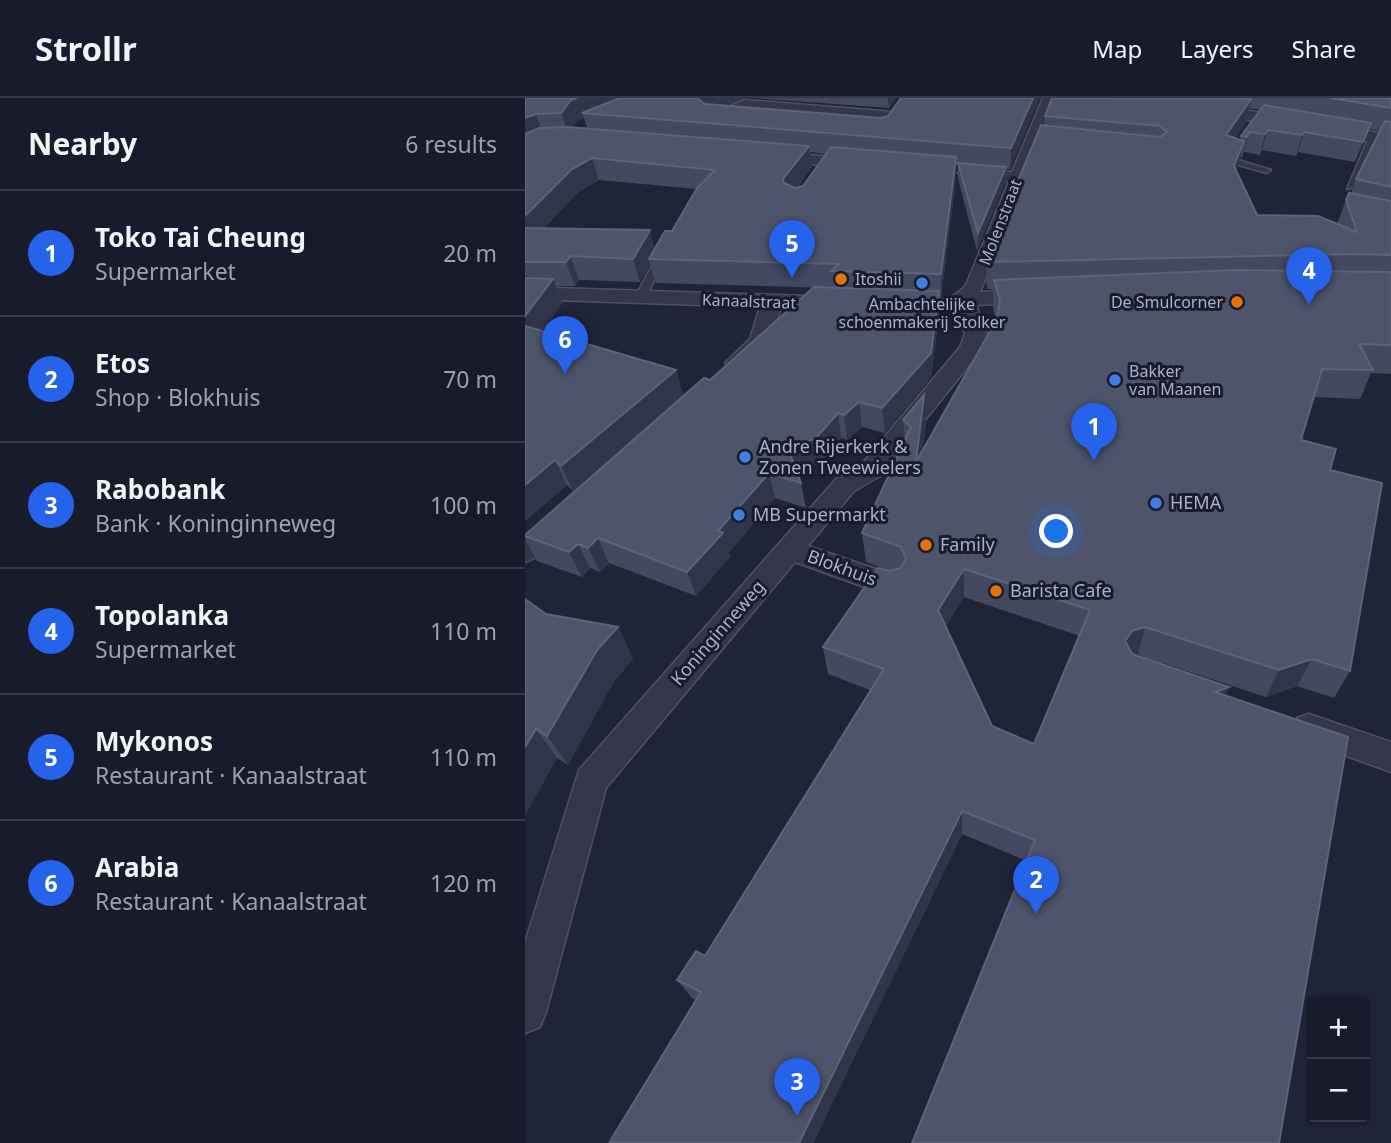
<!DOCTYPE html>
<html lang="en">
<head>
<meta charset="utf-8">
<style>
	body { margin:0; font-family:"Noto Sans",sans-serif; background:#242837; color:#f1f3f6 }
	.controls { position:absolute; right:21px; bottom:21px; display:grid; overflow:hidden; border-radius:7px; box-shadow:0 2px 5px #0004 }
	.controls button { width:63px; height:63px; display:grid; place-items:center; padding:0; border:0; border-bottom:2px solid #363947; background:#171b2b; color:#f1f3f6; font:35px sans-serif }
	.you { position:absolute; left:532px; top:434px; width:24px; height:24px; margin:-18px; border:5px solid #fff; border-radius:50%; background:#1a73e8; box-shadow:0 0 0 10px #1a73e833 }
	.badge { display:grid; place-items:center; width:46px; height:46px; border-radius:50%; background:#2563eb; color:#fff; font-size:23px; font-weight:700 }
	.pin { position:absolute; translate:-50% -58px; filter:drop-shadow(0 2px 4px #0008) }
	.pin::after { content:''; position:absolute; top:37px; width:24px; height:21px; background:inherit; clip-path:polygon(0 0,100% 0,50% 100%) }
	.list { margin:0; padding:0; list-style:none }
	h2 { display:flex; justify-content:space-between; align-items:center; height:91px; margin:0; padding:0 28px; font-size:30px }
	h2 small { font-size:23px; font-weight:400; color:#9ea1a9 }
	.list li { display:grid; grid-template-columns:46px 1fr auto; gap:21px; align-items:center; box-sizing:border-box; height:126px; padding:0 28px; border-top:2px solid #363947 }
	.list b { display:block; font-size:26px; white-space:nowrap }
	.list p { margin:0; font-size:23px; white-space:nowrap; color:#9ea1a9 }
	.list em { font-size:23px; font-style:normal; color:#9ea1a9 }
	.map { position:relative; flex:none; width:866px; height:1045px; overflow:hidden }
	header { display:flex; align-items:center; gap:42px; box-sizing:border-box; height:98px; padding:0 35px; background:#171b2b; border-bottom:2px solid #363947 }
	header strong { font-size:33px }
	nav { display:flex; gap:38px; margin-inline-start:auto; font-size:24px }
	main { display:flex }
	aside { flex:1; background:#171b2b }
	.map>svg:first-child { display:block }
</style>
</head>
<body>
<header>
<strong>Strollr</strong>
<nav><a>Map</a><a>Layers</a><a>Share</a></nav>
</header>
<main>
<aside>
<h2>Nearby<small>6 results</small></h2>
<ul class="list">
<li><span class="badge">1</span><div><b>Toko Tai Cheung</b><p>Supermarket</p></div><em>20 m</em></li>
<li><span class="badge">2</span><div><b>Etos</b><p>Shop · Blokhuis</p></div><em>70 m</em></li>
<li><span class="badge">3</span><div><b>Rabobank</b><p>Bank · Koninginneweg</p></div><em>100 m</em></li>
<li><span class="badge">4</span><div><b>Topolanka</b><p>Supermarket</p></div><em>110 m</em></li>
<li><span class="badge">5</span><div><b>Mykonos</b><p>Restaurant · Kanaalstraat</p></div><em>110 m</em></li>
<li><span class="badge">6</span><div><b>Arabia</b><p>Restaurant · Kanaalstraat</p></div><em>120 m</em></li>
</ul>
</aside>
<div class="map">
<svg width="866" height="1045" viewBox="0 0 866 1045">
	<rect width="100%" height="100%" fill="#1f2439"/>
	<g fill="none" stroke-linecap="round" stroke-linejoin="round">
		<g stroke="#4e5164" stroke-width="3">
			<g id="lane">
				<polygon points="848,37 852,39 829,89 822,91 844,39"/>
				<polygon points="704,52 711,54 707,60 746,72 742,75 699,63"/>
				<polygon points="134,154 143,156 120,200 112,200 111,198"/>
			</g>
		</g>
		<g stroke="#4e5164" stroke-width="3">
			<g id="street">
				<path d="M518,0H532L455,194L509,192L519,198L509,204L451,207L462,236L453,256L355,378L329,393L283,448L377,480L381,488L377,496L367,499L270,464L81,690L21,914L15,929L0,935V845L54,672L311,381L337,366L435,249L440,236L432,213H375L365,207C379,189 416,218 441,187L484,83L441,80L433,75L441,70L487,74Z"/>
				<polygon points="616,0 648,0 866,37 866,47 623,4"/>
				<polygon points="220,2 369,14 376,18 369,22 222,10 199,19 198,24 184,24 177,20"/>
				<polygon points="246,54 336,61 344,66 336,71 240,62 240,56"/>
				<path d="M0,189L311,199L321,205L311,211L256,209C248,235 240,264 211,272L200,265L225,241L235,209L0,201Z"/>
				<path d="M34,415L43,417L47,424C38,439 17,459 0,464V439L25,417Z"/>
				<polygon points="784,616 866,644 866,674 772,640 768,630 772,620"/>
			</g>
		</g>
		<use href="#lane" fill="#333749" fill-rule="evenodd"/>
		<use href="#street" fill="#333749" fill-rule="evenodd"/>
	</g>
	<g fill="#434961" fill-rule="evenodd">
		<path d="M0,0H219L201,8L356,20L363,18L376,0H514L485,71H481L480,85L452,153L433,81V67H431V81L416,200H414V217L406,279L360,335L337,329L322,342L316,340L294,366L271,372L276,385L281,410L250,400L204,454L205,459L171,498L84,465L75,474L65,470L57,479L12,463L0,441V437L185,282L308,190L131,185L125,166L115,184L54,182L50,188H31L37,205L17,233L151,272L158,297L48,393L42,387L0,423ZM59,20L62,30L47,29L52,23ZM285,54L301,56L278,88L272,90L287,69ZM74,82L172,91L147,133L130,151L19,130L53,94Z"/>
		<polygon points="228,0 373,0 371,0 364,10"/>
		<path d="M527,0H866V276L846,275L835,301L789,299L776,342L805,372L825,573L809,600L772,588L741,599L613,557H610L502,763L437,736L288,1045H84L171,902L167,900L152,882L180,858L345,592L303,576L298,549L366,473L341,464L337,435L380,343L378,322L399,297L401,326L397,353L471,222L468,209V191H463L461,185L462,158L519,27L520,18ZM724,10L735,12L716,38L715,42L710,40L721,24ZM843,31L855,33L831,81L826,96L821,102L812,126L732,117L711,73L715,59L717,60L719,54L735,57L737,52L771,58L773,54L830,64ZM439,499L555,538L509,646L467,628L420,529Z"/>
		<polygon points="0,501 21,516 93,529 108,561 89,583 43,667 32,660 0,717"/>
	</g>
	<g fill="#30354c">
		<polygon points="52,0 114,0 57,15 59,20 52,23 43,35 36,15 46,2"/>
		<polygon points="171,0 219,0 175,19"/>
		<polygon points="363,0 373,0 371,0 364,10"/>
		<polygon points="508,0 514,0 514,2 485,71 486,50"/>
		<polygon points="726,1 721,24 696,62 701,37"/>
		<polygon points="11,16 18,36 0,44 0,20"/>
		<polygon points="846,25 839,45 830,64 838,44"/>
		<polygon points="743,32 737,52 735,57 740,36"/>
		<polygon points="724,34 719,54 717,60 722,39"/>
		<polygon points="779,34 773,54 771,58 777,37"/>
		<polygon points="719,43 713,68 703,94 709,68"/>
		<polygon points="284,48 287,69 262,103 258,81"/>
		<polygon points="431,59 431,81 416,200 416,176"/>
		<polygon points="67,60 74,82 53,94 0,151 0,118 46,72"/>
		<polygon points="481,69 480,85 452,153 453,135"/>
		<polygon points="125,132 131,155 124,161 125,166 115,184 108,161"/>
		<polygon points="45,158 54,182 50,188 41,164"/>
		<polygon points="28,181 37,205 4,251 0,241 0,218"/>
		<polygon points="414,193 414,217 406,279 360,335 357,310"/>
		<polygon points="151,272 158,297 48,393 36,368"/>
		<polygon points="399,297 401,326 392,393 391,364"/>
		<polygon points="334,304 337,329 322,342 319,317"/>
		<polygon points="313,315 316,340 294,366 267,373 262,348"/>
		<polygon points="30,362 42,387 0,423 0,387"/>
		<polygon points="244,375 250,400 204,454 205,459 171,498 162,474 193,433"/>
		<polygon points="73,440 84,465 75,474 63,450"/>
		<polygon points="53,446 65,470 57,479 44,454"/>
		<polygon points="439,471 439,499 413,540 413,512"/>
		<polygon points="93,529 108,561 89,583 43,667 22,638 72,552"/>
		<polygon points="620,529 613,557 600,561 600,543 607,533"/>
		<polygon points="787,561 772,588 741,599 754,572"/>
		<polygon points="704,589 693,616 690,594"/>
		<polygon points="11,631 32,660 0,717 0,649"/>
		<polygon points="437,713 437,736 288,1045 274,1045"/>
	</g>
	<g fill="#4e546c" stroke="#5d637a" stroke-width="2" fill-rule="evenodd">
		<polygon points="0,0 52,0 46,2 36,15 11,16 0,20"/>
		<polygon points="95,0 172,0 180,6 356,20 363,18 376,0 508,0 486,50 57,15"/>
		<polygon points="527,0 726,1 701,37 719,43 709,68 732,117 793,118 832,134 821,102 824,95 866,103 866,157 825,156 464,164 462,158 516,27 635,39 642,34 635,28 520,18"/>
		<polygon points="806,0 866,0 866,10"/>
		<polygon points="739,7 846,25 838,44 779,34 777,37 743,32 740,36 724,34 722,39 716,38"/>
		<polygon points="860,23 866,24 866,89 831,81"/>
		<polygon points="42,29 284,48 258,81 259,85 270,90 278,88 306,49 431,59 416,176 306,173 314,166 124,161 140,133 147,133 172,90 190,72 67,60 46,72 0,118 0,36 14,30"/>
		<polygon points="433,65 481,69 453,135"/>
		<polygon points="0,130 125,132 108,161 45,158 41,164 0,164"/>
		<path d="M713,172L866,174V247L834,246L848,272L797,271L776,342L811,351L805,372L857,385L825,573L787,561L754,572L620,529L607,533L600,543L607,556L704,589L690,594L823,639L754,1045H387L510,742L437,713L274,1045H84L176,894L152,882L171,853L180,858L359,571L298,549L353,470L365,473L376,470L381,461L376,449L337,435L386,329L378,322L399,297L391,364L472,221L475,202L469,182ZM439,471L565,512L509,646L467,628L413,512Z"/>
		<polygon points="0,180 28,181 0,218"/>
		<polygon points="289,189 414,193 406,255 357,310 334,304 319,317 313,315 290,341 262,348 276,385 244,375 193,433 198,435 162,474 73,440 63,450 53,446 44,454 0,438 0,437 179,280 185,282"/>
		<polygon points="0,228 151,272 36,368 30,362 0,387"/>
		<polygon points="0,501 21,516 93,529 72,552 22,638 11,631 0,649"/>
	</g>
	<g fill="#e8710a" stroke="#191c2e" stroke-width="2.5">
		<circle cx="316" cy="181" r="7"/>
		<circle cx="712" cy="204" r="7"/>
		<circle cx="401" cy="447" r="7"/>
		<circle cx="471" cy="493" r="7"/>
	</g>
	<g fill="#3f7fe0" stroke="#191c2e" stroke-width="2.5">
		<circle cx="397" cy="185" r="7"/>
		<circle cx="590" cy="282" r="7"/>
		<circle cx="220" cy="359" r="7"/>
		<circle cx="631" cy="405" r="7"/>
		<circle cx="214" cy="417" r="7"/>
	</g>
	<g text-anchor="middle" stroke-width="6" stroke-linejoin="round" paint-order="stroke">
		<g font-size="16" fill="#adb1c6" stroke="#191c2e">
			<text transform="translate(475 124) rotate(-69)" y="6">Molenstraat</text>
			<text transform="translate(224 203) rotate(2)" y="6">Kanaalstraat</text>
		</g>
		<g font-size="16" fill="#adb1c6" stroke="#191c2e" text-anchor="start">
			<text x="330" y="187">Itoshii</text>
			<text x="698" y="210" text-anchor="end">De Smulcorner</text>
			<text x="397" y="212" text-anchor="middle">Ambachtelijke<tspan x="397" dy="18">schoenmakerij Stolker</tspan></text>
			<text x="604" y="279">Bakker<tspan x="604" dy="18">van Maanen</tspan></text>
		</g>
		<g font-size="18" fill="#adb1c6" stroke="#191c2e" text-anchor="start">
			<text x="234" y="355">Andre Rijerkerk &amp;<tspan x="234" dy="21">Zonen Tweewielers</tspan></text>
			<text x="645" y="411">HEMA</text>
			<text x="228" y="423">MB Supermarkt</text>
			<text x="415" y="453">Family</text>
			<text x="485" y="499">Barista Cafe</text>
		</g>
		<g font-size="18" fill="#adb1c6" stroke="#191c2e">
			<text transform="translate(317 470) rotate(20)" y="6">Blokhuis</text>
			<text transform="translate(193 535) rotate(-49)" y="6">Koninginneweg</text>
		</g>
	</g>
</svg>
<div class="controls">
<button>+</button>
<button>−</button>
</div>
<div class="you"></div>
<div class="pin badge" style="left:569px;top:363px">1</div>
<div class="pin badge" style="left:511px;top:816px">2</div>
<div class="pin badge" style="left:272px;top:1018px">3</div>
<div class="pin badge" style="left:784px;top:207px">4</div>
<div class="pin badge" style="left:267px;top:180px">5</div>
<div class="pin badge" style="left:40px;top:276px">6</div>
</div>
</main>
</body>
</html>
